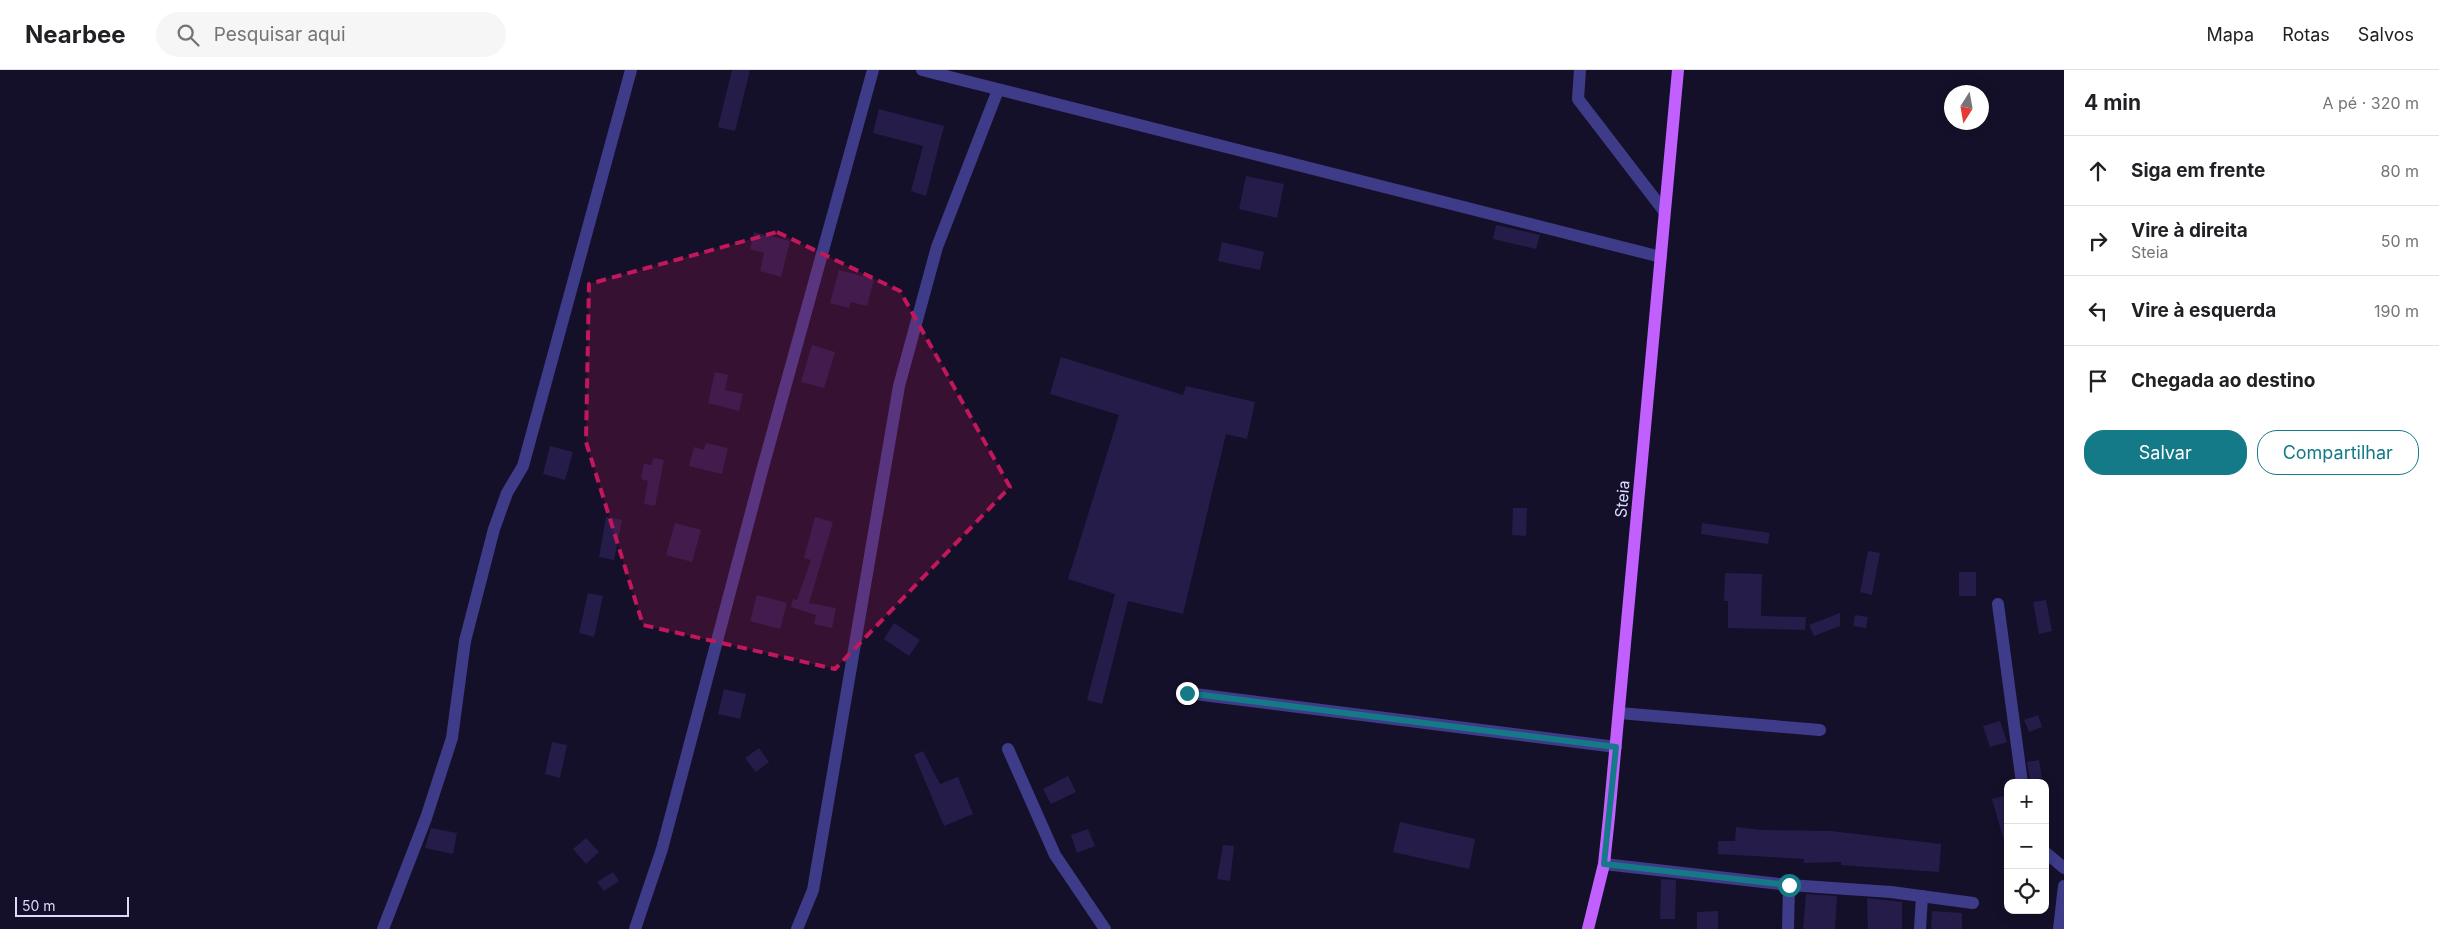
<!DOCTYPE html>
<html lang="pt">
<head>
<meta charset="utf-8">
<style>
	body { margin:0; font-family:Inter,sans-serif; background:#f6f6f6; color:#202124 }
	.controls { position:absolute; right:15px; bottom:15px; display:grid; overflow:hidden; border-radius:10px; box-shadow:0 2px 12px #0003 }
	.controls button { width:45px; height:45px; display:grid; place-items:center; padding:0; border:0; border-bottom:1px solid #e0e0e0; background:#fff; color:#202124; font:25px sans-serif }
	.compass { position:absolute; left:1944px; top:15px; width:45px; height:45px; border-radius:50%; background:#fff; box-shadow:0 2px 12px #0003; rotate:191deg }
	.scale { position:absolute; left:15px; bottom:12px; width:114px; box-sizing:border-box; padding-left:5px; border:2px solid #ddd9ff; border-top:0; font-size:14px; line-height:18px; white-space:nowrap; color:#ddd9ff; -webkit-text-stroke:4px #141029; paint-order:stroke }
	.stop { position:absolute; width:15px; height:15px; margin:-11px; border:4px solid #147a87; border-radius:50%; background:#fff }
	.stop.end { background:#147a87; border-color:#fff; box-shadow:0 1px 5px #0008 }
	.list { margin:0; padding:0; list-style:none }
	h2 { display:flex; justify-content:space-between; align-items:center; height:65px; margin:0; padding:0 20px; font-size:21px }
	h2 small { font-size:16px; font-weight:400; color:#757577 }
	.list li { display:grid; grid-template-columns:32px 1fr auto; gap:15px; align-items:center; box-sizing:border-box; height:70px; padding:0 20px; border-top:1px solid #e0e0e0 }
	.list b { display:block; font-size:19px; white-space:nowrap }
	.list p { margin:0; font-size:16px; white-space:nowrap; color:#757577 }
	.list em { font-size:16px; font-style:normal; color:#757577 }
	.actions { display:flex; gap:10px; padding:15px 20px }
	.actions a { flex:1; padding:11px 0; border:1px solid #147a87; border-radius:20px; text-align:center; font-size:18px; color:#147a87 }
	.actions .main { background:#147a87; color:#fff }
	.icon { flex:none; width:28px; height:28px; fill:none; stroke:currentColor; stroke-width:2; stroke-linecap:round; stroke-linejoin:round }
	.map { position:relative; flex:none; width:2064px; height:859px; overflow:hidden }
	header { display:flex; align-items:center; gap:30px; box-sizing:border-box; height:70px; padding:0 25px; background:#fff; border-bottom:1px solid #e0e0e0 }
	header strong { font-size:24px }
	nav { display:flex; gap:28px; margin-inline-start:auto; font-size:18px }
	.search { width:350px; height:45px; background:#f6f6f6; display:flex; align-items:center; gap:12px; box-sizing:border-box; padding:0 18px; border-radius:28px; color:#757577; font-size:19px }
	main { display:flex }
	aside { flex:1; background:#fff }
	.map>svg:first-child { display:block }
</style>
</head>
<body>
<header>
<strong>Nearbee</strong>
<div class="search"><svg class="icon" aria-label="search" viewBox="0 0 24 24"><circle cx="10" cy="10" r="6"/><path d="M15 15l6 6"/></svg>Pesquisar aqui</div>
<nav><a>Mapa</a><a>Rotas</a><a>Salvos</a></nav>
</header>
<main>
<div class="map">
<svg width="2064" height="859" viewBox="0 0 2064 859">
	<rect width="100%" height="100%" fill="#141029"/>
	<g fill="#251c4a">
		<polygon points="732,0 750,0 735,61 718,57"/>
		<polygon points="879,39 944,56 926,126 911,121 923,76 873,63"/>
		<polygon points="1246,106 1284,114 1277,148 1239,139"/>
		<polygon points="1496,155 1540,165 1536,179 1493,169"/>
		<polygon points="754,162 790,171 781,207 760,201 764,183 750,179"/>
		<polygon points="1222,172 1264,182 1260,200 1218,191"/>
		<polygon points="839,200 874,209 867,236 851,232 849,238 830,233"/>
		<polygon points="812,275 835,282 824,318 801,312"/>
		<polygon points="1061,287 1183,325 1186,316 1255,332 1247,369 1226,364 1183,544 1128,531 1102,634 1087,630 1115,524 1068,509 1119,345 1050,324"/>
		<polygon points="715,302 728,305 725,320 743,324 739,341 708,333"/>
		<polygon points="706,373 728,378 722,404 689,396 694,377 704,380"/>
		<polygon points="550,376 573,382 565,410 543,404"/>
		<polygon points="653,388 664,390 655,436 644,434 648,411 641,409 644,394 652,395"/>
		<polygon points="1513,438 1527,438 1526,466 1512,465"/>
		<polygon points="606,447 622,450 614,490 599,487"/>
		<polygon points="815,447 833,452 809,533 836,538 832,558 814,554 816,545 791,537 793,529 797,530 811,490 804,488"/>
		<polygon points="675,453 701,460 692,492 666,485"/>
		<polygon points="1702,453 1770,463 1768,474 1701,464"/>
		<polygon points="1868,481 1880,483 1872,525 1860,522"/>
		<rect x="1959" y="502" width="17" height="24"/>
		<polygon points="1725,503 1762,504 1761,546 1806,547 1805,560 1728,558 1728,531 1724,531"/>
		<polygon points="588,523 603,526 594,567 579,563"/>
		<polygon points="757,525 787,533 780,559 750,551"/>
		<polygon points="2046,530 2052,561 2039,564 2033,532"/>
		<polygon points="1840,543 1840,556 1814,566 1809,555"/>
		<polygon points="1855,545 1868,547 1866,558 1853,556"/>
		<polygon points="894,553 920,570 909,586 884,569"/>
		<polygon points="724,619 746,624 740,649 718,644"/>
		<polygon points="2038,645 2042,657 2029,662 2024,650"/>
		<polygon points="2000,651 2007,672 1990,677 1983,656"/>
		<polygon points="552,672 567,675 560,708 545,704"/>
		<polygon points="759,678 769,692 756,702 745,688"/>
		<polygon points="923,681 940,714 958,707 973,744 944,756 914,685"/>
		<polygon points="2039,690 2042,708 2030,710 2027,692"/>
		<polygon points="1068,706 1076,722 1051,734 1043,719"/>
		<polygon points="2008,725 2008,770 2004,771 1992,729"/>
		<polygon points="1400,752 1475,769 1469,799 1393,782"/>
		<polygon points="1736,757 1762,760 1831,761 1941,774 1939,802 1841,795 1841,792 1804,793 1804,789 1718,784 1718,771 1735,771"/>
		<polygon points="431,758 457,763 453,784 425,778"/>
		<polygon points="1088,759 1095,776 1077,783 1071,765"/>
		<polygon points="586,768 599,782 586,794 573,779"/>
		<polygon points="1223,775 1234,776 1230,811 1217,809"/>
		<polygon points="613,802 619,811 604,821 597,812"/>
		<polygon points="1661,809 1676,810 1675,849 1660,849"/>
		<polygon points="1806,824 1837,826 1835,859 1803,859"/>
		<polygon points="1867,828 1902,832 1902,859 1868,859"/>
		<polygon points="1718,841 1718,859 1697,859 1697,842"/>
		<polygon points="1932,841 1962,843 1962,859 1931,859"/>
	</g>
	<g fill="none" stroke-linecap="round" stroke-linejoin="round">
		<g stroke="#3e3c88" stroke-width="12">
			<polyline points="922,0 1661,187"/>
			<polyline points="1580,0 1578,29 1664,141"/>
			<polyline points="1998,534 2022,713"/>
			<polyline points="1187,623 1616,677"/>
			<polyline points="1619,643 1820,660"/>
			<polyline points="1008,679 1055,785 1105,859"/>
			<polyline points="2045,782 2064,798"/>
			<polyline points="1604,794 1789,815 1891,822 1973,833"/>
			<polyline points="383,859 426,748 452,668 465,571 494,459 507,423 523,396 631,0"/>
			<polyline points="635,859 662,779 763,397 873,0"/>
			<polyline points="797,859 813,820 899,316 937,177 998,20"/>
			<polyline points="1788,859 1789,815"/>
			<polyline points="1920,859 1922,826"/>
			<polyline points="2059,859 2064,816"/>
		</g>
		<polyline stroke="#c260ff" stroke-width="12" points="1588,859 1604,794 1609,747 1678,0"/>
	</g>
	<g fill="none" stroke-linecap="round" stroke-linejoin="round">
		<polyline stroke="#147a87" stroke-width="6" points="1187,623 1616,677 1604,794 1789,815"/>
	</g>
	<path fill="#c2185b" fill-opacity="0.2" stroke="#c2185b" stroke-width="4" stroke-dasharray="10 6" stroke-linejoin="round" d="M777,162L900,221L1010,417L835,599L643,555L586,372L589,214Z"/>
	<g text-anchor="middle" stroke-width="4" stroke-linejoin="round" paint-order="stroke">
		<g font-size="16" fill="#ddd9ff" stroke="#141029">
			<text transform="translate(1622 429) rotate(-85)" y="6">Steia</text>
		</g>
	</g>
</svg>
<div class="controls">
<button>+</button>
<button>−</button>
<button><svg class="icon" aria-label="locate" viewBox="0 0 24 24"><circle cx="12" cy="12" r="6"/><path d="M12 2v4M12 18v4M2 12h4M18 12h4"/></svg></button>
</div>
<svg class="compass" viewBox="-18 -18 36 36"><path d="M0-13l5 13h-10z" fill="#e53935"/><path d="M0 13l5-13h-10z" fill="#757577"/></svg>
<div class="scale">50 m</div>
<div class="stop" style="left:1789px;top:815px"></div>
<div class="stop end" style="left:1187px;top:623px"></div>
</div>
<aside>
<h2>4 min<small>A pé · 320 m</small></h2>
<ul class="list">
<li><svg class="icon" aria-label="ahead" viewBox="0 0 24 24"><path d="M12 20V5M6 11l6-6 6 6"/></svg><div><b>Siga em frente</b></div><em>80 m</em></li>
<li><svg class="icon" aria-label="right" viewBox="0 0 24 24"><path d="M7 20v-9h11M14 6l5 5-5 5"/></svg><div><b>Vire à direita</b><p>Steia</p></div><em>50 m</em></li>
<li><svg class="icon" aria-label="left" viewBox="0 0 24 24"><path d="M17 20v-9H6M10 6l-5 5 5 5"/></svg><div><b>Vire à esquerda</b></div><em>190 m</em></li>
<li><svg class="icon" aria-label="arrive" viewBox="0 0 24 24"><path d="M6 21V4h12l-3 4 3 4H6"/></svg><div><b>Chegada ao destino</b></div></li>
</ul>
<div class="actions"><a class="main">Salvar</a><a>Compartilhar</a></div>
</aside>
</main>
</body>
</html>
